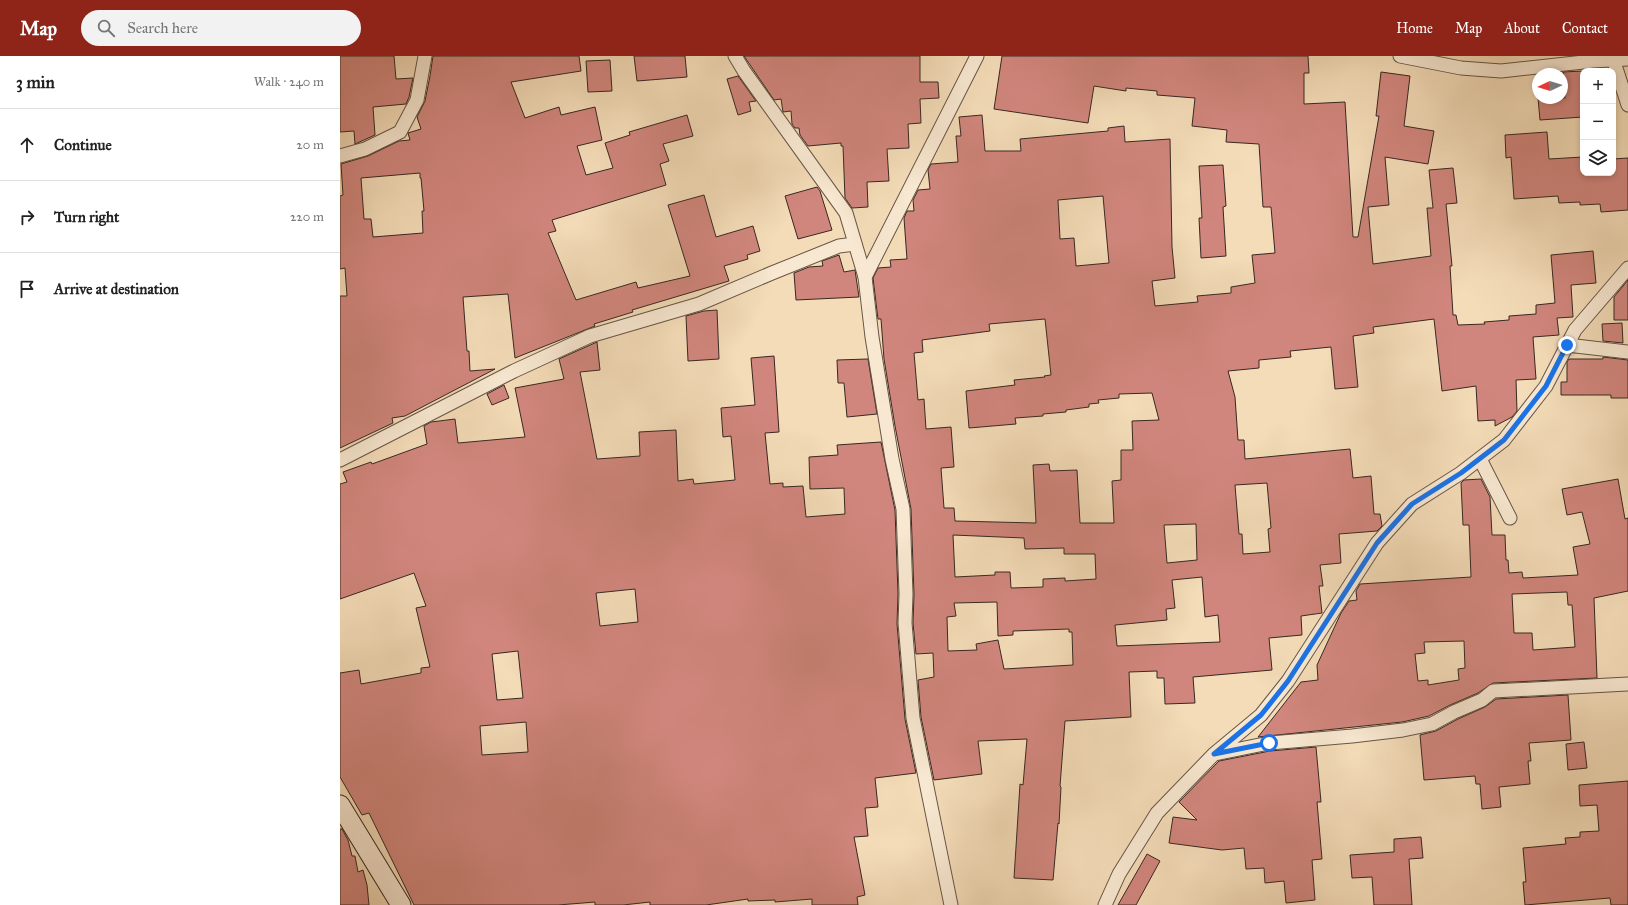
<!DOCTYPE html>
<html lang="en">
<head>
<meta charset="utf-8">
<style>
	body { margin:0; font-family:"IM FELL Great Primer",serif; background:#f2f2f2; color:#222 }
	.controls { position:absolute; right:12px; top:12px; display:grid; overflow:hidden; border-radius:8px; box-shadow:0 2px 6px #0003 }
	.controls button { width:36px; height:36px; display:grid; place-items:center; padding:0; border:0; border-bottom:1px solid #e0e0e0; background:#fff; color:#222; font:20px sans-serif }
	.compass { position:absolute; left:1192px; top:12px; width:36px; height:36px; border-radius:50%; background:#fff; box-shadow:0 2px 6px #0003; rotate:266deg }
	.stop { position:absolute; width:12px; height:12px; margin:-9px; border:3px solid #1a73e8; border-radius:50%; background:#fff }
	.stop.end { background:#1a73e8; border-color:#fff; box-shadow:0 1px 4px #0008 }
	.list { margin:0; padding:0; list-style:none }
	h2 { display:flex; justify-content:space-between; align-items:center; height:52px; margin:0; padding:0 16px; font-size:17px }
	h2 small { font-size:13px; font-weight:400; color:#767676 }
	.list li { display:grid; grid-template-columns:26px 1fr auto; gap:12px; align-items:center; box-sizing:border-box; height:72px; padding:0 16px; border-top:1px solid #e0e0e0 }
	.list b { display:block; font-size:15px; white-space:nowrap }
	.list em { font-size:13px; font-style:normal; color:#767676 }
	.icon { flex:none; width:22px; height:22px; fill:none; stroke:currentColor; stroke-width:2; stroke-linecap:round; stroke-linejoin:round }
	.map { position:relative; flex:none; width:1288px; height:849px; overflow:hidden }
	header { display:flex; align-items:center; gap:24px; box-sizing:border-box; height:56px; padding:0 20px; background:#8f2418; color:#fff }
	header strong { font-size:19px }
	nav { display:flex; gap:22px; margin-inline-start:auto; font-size:14px }
	.search { width:280px; height:36px; background:#f2f2f2; display:flex; align-items:center; gap:10px; box-sizing:border-box; padding:0 14px; border-radius:22px; color:#767676; font-size:15px }
	main { display:flex }
	aside { flex:1; background:#fff }
	.map>svg:first-child { display:block }
</style>
</head>
<body>
<header>
<strong>Map</strong>
<div class="search"><svg class="icon" aria-label="search" viewBox="0 0 24 24"><circle cx="10" cy="10" r="6"/><path d="M15 15l6 6"/></svg>Search here</div>
<nav><a>Home</a><a>Map</a><a>About</a><a>Contact</a></nav>
</header>
<main>
<aside>
<h2>3 min<small>Walk · 240 m</small></h2>
<ul class="list">
<li><svg class="icon" aria-label="ahead" viewBox="0 0 24 24"><path d="M12 20V5M6 11l6-6 6 6"/></svg><div><b>Continue</b></div><em>20 m</em></li>
<li><svg class="icon" aria-label="right" viewBox="0 0 24 24"><path d="M7 20v-9h11M14 6l5 5-5 5"/></svg><div><b>Turn right</b></div><em>220 m</em></li>
<li><svg class="icon" aria-label="arrive" viewBox="0 0 24 24"><path d="M6 21V4h12l-3 4 3 4H6"/></svg><div><b>Arrive at destination</b></div></li>
</ul>
</aside>
<div class="map">
<svg width="1288" height="849" viewBox="0 0 1288 849">
	<rect width="100%" height="100%" fill="#f4dcb8"/>
	<filter id="stains"><feTurbulence type="fractalNoise" baseFrequency=".005" numOctaves="4"/><feColorMatrix values="0 0 0 0 .2 0 0 0 0 .09 0 0 0 0 .02 0 0 0 .5 -.17"/></filter>
	<radialGradient id="worn" r=".72"><stop offset=".6" stop-color="#630" stop-opacity="0"/><stop offset="1" stop-color="#630" stop-opacity=".3"/></radialGradient>
	<g fill="#d1867d" stroke="#382821" fill-rule="evenodd">
		<polygon points="0,0 54,0 56,23 73,22 69,41 66,48 33,51 35,79 15,88 14,75 0,76"/>
		<path d="M93,0H239L241,15L171,26L185,62L219,51L221,59L255,51L262,84L237,90L246,119L273,112L265,87L290,79L289,76L347,59L353,80L323,88L329,105L320,108L326,129L212,164L216,175L208,177L236,244L296,226L298,232L350,220L328,149L364,139L376,181L413,170L420,195L407,199L408,203L384,210L389,225L292,254L293,256L254,268L255,270L175,302L168,238L123,241L127,295H129L130,315L155,313L65,360L52,362L53,367L0,392V240H7L5,212L0,213V140L3,139L1,108L28,100L59,85L70,84L68,77L81,73L77,61L85,45L90,20ZM80,117V122H81L84,155H82L83,177L33,181L31,163H24L21,122Z"/>
		<polygon points="294,0 345,0 347,21 297,25"/>
		<polygon points="404,0 580,0 580,26 598,26 599,42 580,43 581,67 568,68 569,92 547,93 549,125 527,126 528,151 512,152 505,142 503,90 501,90 501,87 468,90 460,79 459,72 455,72 452,68 451,55 443,56 441,43 434,44"/>
		<path d="M662,0H968L969,17H964V48L1005,46L1013,181H1018L1039,60H1036L1041,16L1070,20L1064,70L1094,75L1088,108L1045,101L1049,149L1028,151L1033,208L1091,200L1087,152H1093L1089,114L1113,112L1117,147L1106,148L1112,210H1110L1113,259H1116L1118,269L1145,268L1144,266L1169,264V260L1196,258V249L1215,247L1211,199L1253,195L1256,227L1231,229L1233,261L1217,262L1219,279L1193,281L1196,323L1176,324L1177,355L1172,361L1155,370V364L1138,365L1136,330L1102,335L1094,263L1033,271L1034,277L1013,280L1018,331L995,333L991,291L950,295L951,301L919,304V312L888,315L895,341L898,384H904L905,403L1010,393L1013,422L1031,420L1034,458H1040L1042,470L1037,475L999,478L1001,507L980,509L983,530H979L982,557L961,560L962,579L929,582L932,614L853,621L855,647L825,648L824,622H817V615L789,616L791,661L725,665L720,730L721,731L719,768L718,767L713,824L674,822L680,728L683,729L687,683L638,685L642,718L594,724L581,661L578,624L594,621L593,597L576,598L573,567L574,538L571,453L555,370L544,303L541,263H538L533,222L538,212L551,211L550,204L567,203L564,162L567,155H574L573,144L578,134L590,133L588,114L591,108L618,106L616,80H621L619,61L642,59L645,95H681L680,83L768,75V72L784,70L785,86L830,83L832,191L835,222L812,225L815,250L858,246L857,240L891,237V231L915,227L912,199L935,197L931,151H923L919,88L886,86L887,74L852,70L855,42L817,39V35L786,32V35L754,30L748,67L654,53ZM763,140L769,207L736,210L734,182L720,183L718,144ZM705,263L711,319L704,320L705,321L674,324L675,329L626,335L629,372L676,368L675,362L703,360V358L726,356V354L749,351V348L759,347L758,344L779,342V338L812,337L819,364L792,365L793,394H781V424L772,425L774,467H740L737,414L710,415L709,408L693,409L696,467L615,465L614,452H604L601,412L614,411L611,371L586,373L584,343L578,344L574,297L583,296L582,284L650,275L649,268ZM927,427L931,472L928,473L930,496L903,498L902,478H899L895,429ZM856,468L857,504L827,507L824,469ZM613,479L684,482L685,493L724,492V498H755L756,523L725,525V522L703,523V531L671,532L670,516H655V519L615,521ZM862,521L865,561L878,559L880,586L777,590L775,569L827,564L826,553L835,552L832,524ZM657,546L658,580L673,579V575L729,573V576H732L733,609L664,613L658,584L636,588L637,594L608,595L607,561L616,560L614,547Z"/>
		<polygon points="270,4 272,35 248,36 246,5"/>
		<polygon points="1243,15 1243,61 1200,64 1198,42 1225,42 1223,16"/>
		<polygon points="398,20 416,45 409,46 411,55 398,59 387,23"/>
		<polygon points="1207,76 1209,103 1243,101 1243,117 1273,117 1273,103 1288,102 1288,154 1261,156 1260,148 1240,149 1240,146 1219,147 1218,140 1174,143 1171,101 1166,102 1165,79"/>
		<polygon points="883,109 886,150 883,151 886,200 861,202 859,162 862,162 859,110"/>
		<polygon points="477,131 480,135 492,174 458,183 445,140"/>
		<polygon points="499,199 504,216 515,214 519,241 456,244 454,217 469,211 483,210 482,205"/>
		<polygon points="1288,224 1288,264 1274,264 1274,241"/>
		<polygon points="377,254 379,303 348,305 346,260 364,255"/>
		<polygon points="1282,267 1283,287 1263,285 1262,268"/>
		<path d="M257,286L260,314L240,316L257,403L300,400L299,376L336,374L338,425L353,423L354,428L395,424L391,380L383,381L381,352L415,349L411,302L434,300L439,376L425,377L430,428L443,427V431L463,430L466,461L505,458L504,432L470,433L469,401L498,399L497,389L541,386L555,454L558,538L557,568L565,663L576,717L535,722L538,751L525,752L528,780L514,781L525,839L517,841L518,849H472V843L435,846V844L408,845V843L366,849H310V846L283,849H255V846L218,849H74L29,757L22,759L0,721V617L19,614L21,628L81,617V612L90,611L76,552L86,550L74,517L0,543V428L7,426L3,416L31,406L32,408L87,388L84,370L91,366L115,363L118,387L185,381L175,332L224,323L219,303ZM295,533L298,566L260,570L256,537ZM178,595L183,642L157,644L152,598ZM186,666L188,696L142,699L140,670Z"/>
		<polygon points="1263,301 1288,304 1288,342 1271,342 1271,339 1221,339 1221,326 1227,326 1227,306 1229,303 1263,303"/>
		<polygon points="528,303 537,358 507,361 504,327 498,327 497,304"/>
		<polygon points="164,329 169,342 152,349 147,338"/>
		<path d="M1141,423L1150,441L1152,479H1165L1166,504H1168L1169,517L1182,516L1183,522L1238,519L1233,491L1250,488L1242,456L1227,459L1222,433L1278,423L1285,463L1288,462V535L1254,542L1257,622L1153,627L1138,637L1110,649L1089,660L1062,666L918,681L961,626L978,624L977,609L1001,557L1009,545L1017,544L1016,535L1020,528L1131,521L1129,469H1123L1121,427L1124,424ZM1227,536L1228,549H1232L1235,591L1193,594L1192,577H1174L1172,538ZM1124,585L1125,612L1118,613L1119,624L1088,629V624L1078,625L1075,598L1085,597L1084,586Z"/>
		<polygon points="1228,639 1231,684 1189,687 1191,705 1188,705 1190,728 1159,731 1161,751 1142,753 1140,728 1136,728 1135,720 1084,724 1080,679 1096,675 1118,663 1145,651 1156,643"/>
		<polygon points="1244,686 1247,712 1228,714 1226,688"/>
		<polygon points="976,691 981,746 977,746 982,803 972,804 975,844 946,847 944,825 925,827 924,812 906,813 904,792 882,794 829,787 833,761 857,764 839,746 879,705 930,695"/>
		<polygon points="1288,725 1288,849 1271,849 1270,842 1185,849 1183,826 1186,826 1183,792 1226,788 1225,782 1240,781 1240,776 1259,775 1257,749 1240,750 1239,729"/>
		<polygon points="0,773 2,773 8,784 12,800 15,800 18,816 23,814 27,829 29,849 0,849"/>
		<polygon points="1081,781 1083,802 1069,803 1072,849 1034,849 1032,821 1012,822 1010,799 1054,796 1054,783"/>
		<polygon points="807,798 820,805 796,849 778,849"/>
	</g>
	<g fill="none" stroke-linecap="round" stroke-linejoin="round">
		<g stroke="#675547" stroke-width="15">
			<g id="street">
				<polyline points="395,0 404,15 506,157 525,221 532,281 552,403 563,453 566,538 565,567 573,662 611,849"/>
				<polyline points="1060,0 1121,12 1161,15 1253,5 1288,3"/>
				<polyline points="1272,0 1288,49"/>
				<polyline points="0,100 25,93 60,76 77,44 85,0"/>
				<polyline points="525,221 637,0"/>
				<polyline points="1227,289 1288,296"/>
				<polyline points="1140,403 1170,462"/>
				<polyline points="0,404 174,315 250,280 359,248 432,217 499,190 515,188"/>
				<polyline points="875,698 929,687 1012,680 1063,674 1092,668 1114,656 1142,644 1153,635 1288,628"/>
				<polyline points="765,849 779,818 817,757 874,698 921,659 948,625 1037,487 1072,448 1121,417 1164,384 1206,330 1235,274 1288,212"/>
			</g>
		</g>
		<g stroke="#382821" stroke-width="21">
			<polyline id="secondary" points="0,749 61,849"/>
		</g>
		<use href="#street" stroke="#f8e8d1" stroke-width="13"/>
		<use href="#secondary" stroke="#f8e8d1" stroke-width="19"/>
	</g>
	<g fill="none" stroke-linecap="round" stroke-linejoin="round">
		<polyline stroke="#1a73e8" stroke-width="5" points="929,687 874,698 921,659 948,625 1037,487 1072,448 1121,417 1164,384 1206,330 1227,289"/>
	</g>
	<rect width="100%" height="100%" filter="url(#stains)"/>
	<rect width="100%" height="100%" fill="url(#worn)"/>
</svg>
<div class="controls">
<button>+</button>
<button>−</button>
<button><svg class="icon" aria-label="layers" viewBox="0 0 24 24"><path d="M12 4l9 5-9 5-9-5zM3 14l9 5 9-5"/></svg></button>
</div>
<svg class="compass" viewBox="-18 -18 36 36"><path d="M0-13l5 13h-10z" fill="#e53935"/><path d="M0 13l5-13h-10z" fill="#767676"/></svg>
<div class="stop" style="left:929px;top:687px"></div>
<div class="stop end" style="left:1227px;top:289px"></div>
</div>
</main>
</body>
</html>
